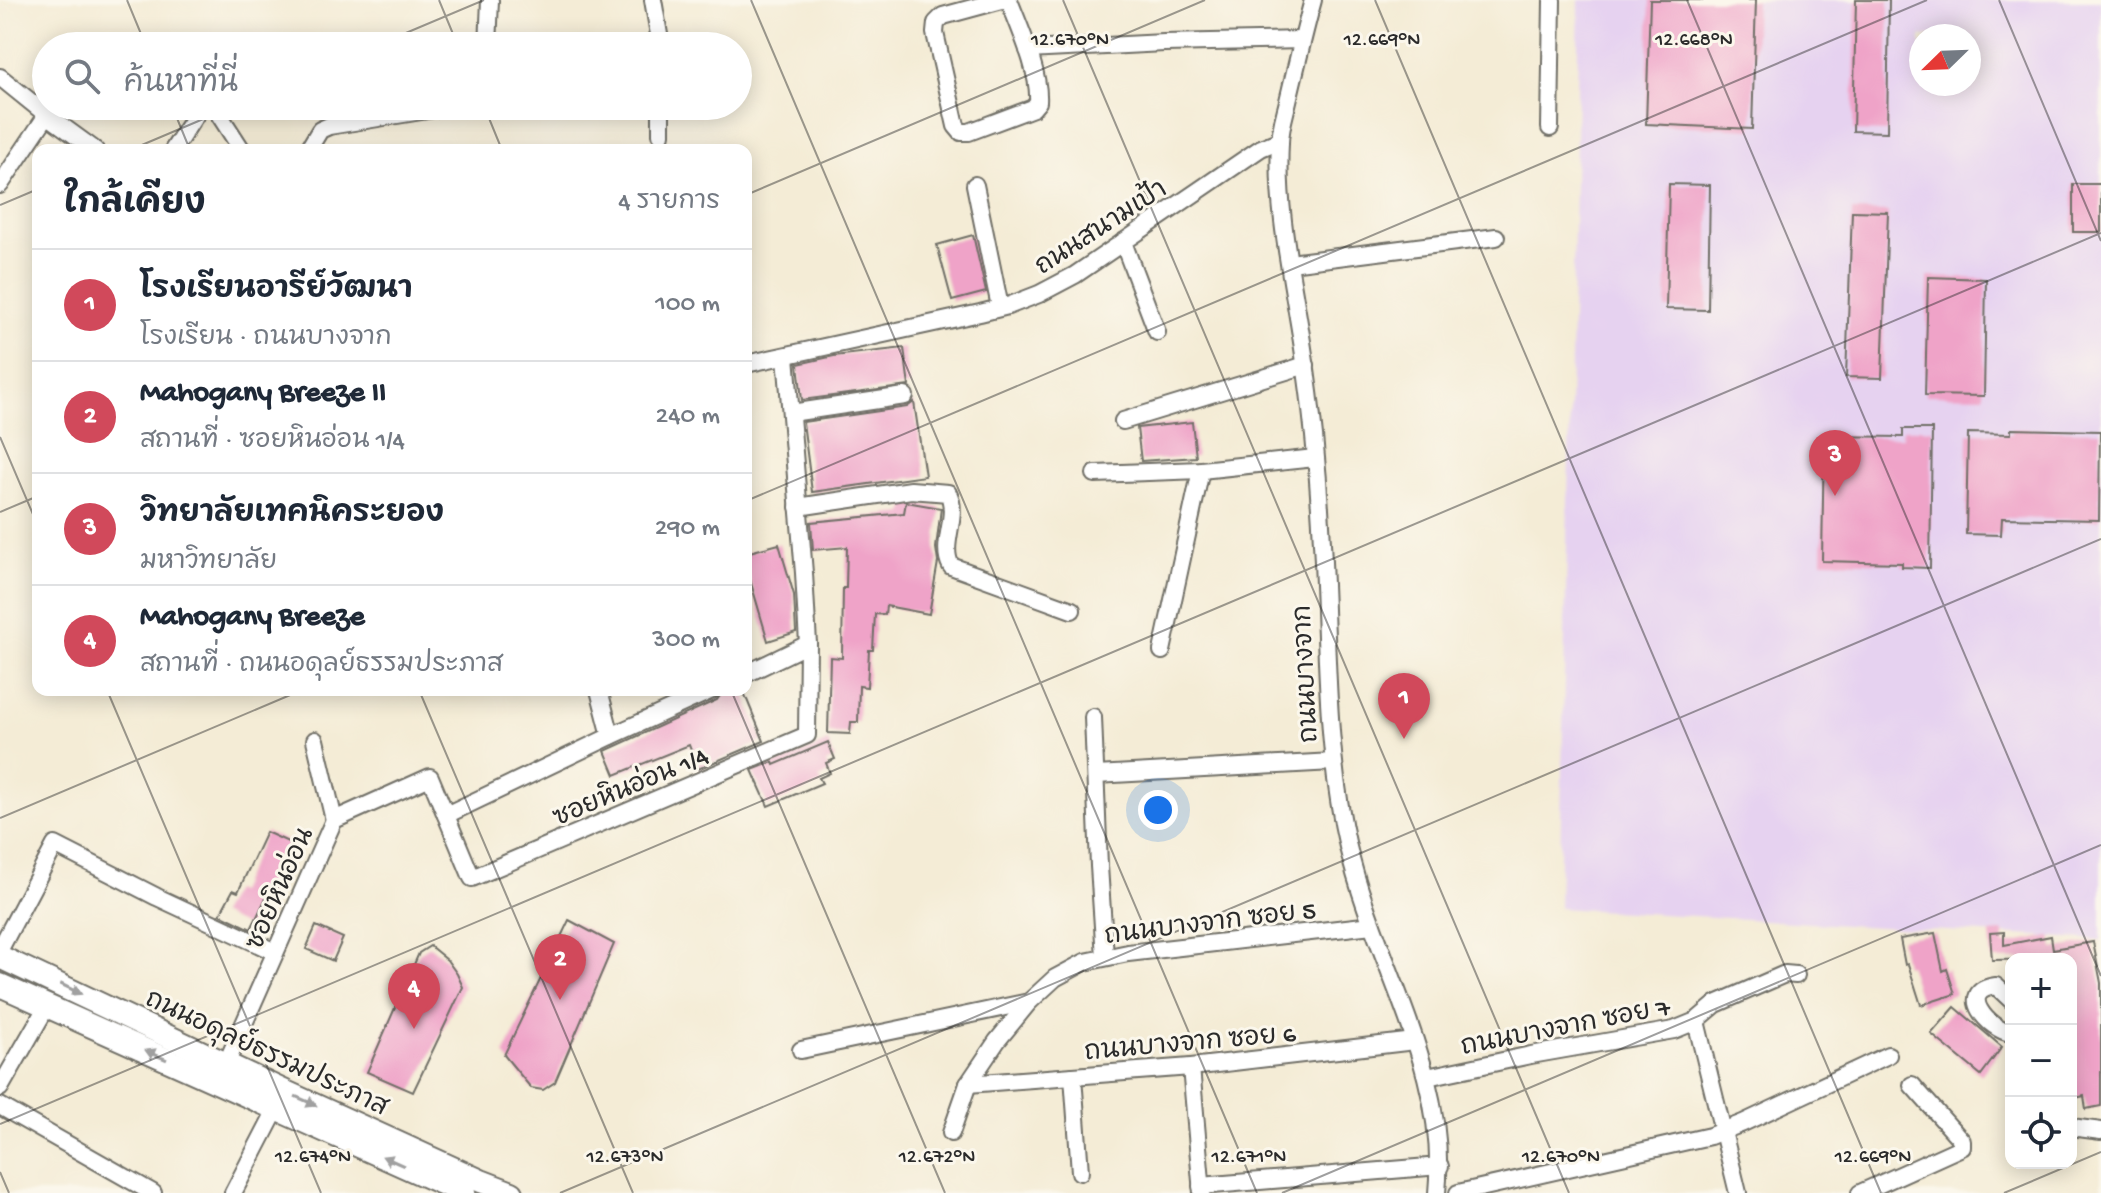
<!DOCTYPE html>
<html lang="th">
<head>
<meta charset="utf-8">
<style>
	body { margin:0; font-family:"Gochi Hand","Playpen Sans Thai",sans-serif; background:#f2f2f3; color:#1f2937 }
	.controls { position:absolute; right:24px; bottom:24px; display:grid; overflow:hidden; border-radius:16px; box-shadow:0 4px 20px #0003 }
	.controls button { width:72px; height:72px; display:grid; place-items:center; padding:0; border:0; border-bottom:2px solid #e0e1e3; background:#fff; color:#1f2937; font:40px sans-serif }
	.compass { position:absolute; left:1909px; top:24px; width:72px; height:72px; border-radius:50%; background:#fff; box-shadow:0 4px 20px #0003; rotate:247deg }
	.you { position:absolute; left:1158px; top:810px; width:28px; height:28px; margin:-20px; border:6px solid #fff; border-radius:50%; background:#1a73e8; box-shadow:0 0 0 12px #1a73e833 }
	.badge { display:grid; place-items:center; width:52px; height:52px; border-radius:50%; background:#d1495b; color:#fff; font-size:26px; font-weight:700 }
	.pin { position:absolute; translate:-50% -66px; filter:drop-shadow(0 2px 4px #0008) }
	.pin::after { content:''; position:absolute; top:42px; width:28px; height:24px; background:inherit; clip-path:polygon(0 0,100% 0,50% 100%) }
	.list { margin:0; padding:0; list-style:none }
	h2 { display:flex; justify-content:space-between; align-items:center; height:104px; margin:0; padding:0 32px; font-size:34px }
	h2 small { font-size:26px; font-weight:400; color:#747a83 }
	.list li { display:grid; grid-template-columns:52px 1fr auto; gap:24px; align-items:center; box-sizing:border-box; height:112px; padding:0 32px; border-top:2px solid #e0e1e3 }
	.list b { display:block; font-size:30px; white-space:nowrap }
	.list p { margin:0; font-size:26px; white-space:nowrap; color:#747a83 }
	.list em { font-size:26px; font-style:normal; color:#747a83 }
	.icon { flex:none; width:44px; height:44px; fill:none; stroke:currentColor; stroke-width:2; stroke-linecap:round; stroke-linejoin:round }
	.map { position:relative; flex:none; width:2101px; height:1193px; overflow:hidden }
	.search { position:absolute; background:#fff; box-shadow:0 4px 20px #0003; left:32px; top:32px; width:720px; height:88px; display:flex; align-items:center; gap:20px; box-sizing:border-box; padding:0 28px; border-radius:44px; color:#747a83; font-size:30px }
	.panel { position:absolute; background:#fff; box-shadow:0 4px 20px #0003; left:32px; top:144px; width:720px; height:552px; border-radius:16px }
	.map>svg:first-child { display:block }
</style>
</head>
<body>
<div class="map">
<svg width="2101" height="1193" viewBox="0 0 2101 1193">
	<rect width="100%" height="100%" fill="#fbf7ec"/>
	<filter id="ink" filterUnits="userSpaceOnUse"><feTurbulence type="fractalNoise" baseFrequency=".0125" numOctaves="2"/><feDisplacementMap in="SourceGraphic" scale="16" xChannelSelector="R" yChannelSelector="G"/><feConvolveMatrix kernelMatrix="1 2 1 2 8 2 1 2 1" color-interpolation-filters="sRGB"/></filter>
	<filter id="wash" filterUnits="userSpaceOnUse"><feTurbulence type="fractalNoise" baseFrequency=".006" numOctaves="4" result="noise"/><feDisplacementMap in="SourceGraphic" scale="32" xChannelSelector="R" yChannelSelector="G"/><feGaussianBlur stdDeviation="1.8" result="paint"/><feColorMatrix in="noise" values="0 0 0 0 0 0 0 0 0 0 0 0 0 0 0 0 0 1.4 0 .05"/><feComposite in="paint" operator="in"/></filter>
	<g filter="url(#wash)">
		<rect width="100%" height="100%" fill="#f4ecd6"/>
		<path fill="#e6d2f0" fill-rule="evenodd" d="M1579,0H2101V940L1559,908ZM1921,36H1969V84H1921Z"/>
		<g id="blocks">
			<g fill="#efa3c8">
				<polygon points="1650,0 1756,0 1752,129 1646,124"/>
				<polygon points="1856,0 1889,0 1887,132 1853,131"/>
				<polygon points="1669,184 1710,185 1708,310 1666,309"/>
				<rect x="2073" y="184" width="28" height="48"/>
				<polygon points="1852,211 1888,212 1882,378 1846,377"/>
				<polygon points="973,235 986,292 952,301 937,245"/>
				<polygon points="1928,277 1986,279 1984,396 1925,395"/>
				<polygon points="904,348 909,386 802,400 798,364 834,356"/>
				<polygon points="914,402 925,476 812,492 803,422 907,407"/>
				<polygon points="1192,422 1196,457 1141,461 1137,428"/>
				<polygon points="1903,429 1932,429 1930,568 1902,567 1902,563 1822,561 1824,436 1903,437"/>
				<polygon points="2011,429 2100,431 2099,520 2002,518 2001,535 1966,534 1968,433 2011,434"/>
				<polygon points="906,502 941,508 936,548 938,562 929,614 886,606 885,615 875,614 873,650 869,650 867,687 859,686 858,722 851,722 850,734 828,733 830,657 842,658 843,588 846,588 847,547 813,550 811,522 904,513"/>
				<polygon points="779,544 794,595 796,632 768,641 746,566 746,553"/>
				<polygon points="730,690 743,690 764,741 698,769 689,745 615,775 605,751 717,700 722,693"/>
				<polygon points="828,742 835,759 826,763 830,773 819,778 822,783 768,806 752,770 773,762 774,765"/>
				<polygon points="266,832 297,846 271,901 266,898 251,929 220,914 233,890 238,892"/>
				<polygon points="569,920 614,944 555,1082 543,1090 531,1088 504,1055"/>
				<polygon points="316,926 343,938 333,961 306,949"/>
				<polygon points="2004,932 2004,945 2051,936 2053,949 2093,942 2101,983 2101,1106 2086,1109 2084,1096 2071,1099 2071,959 1992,960 1990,933"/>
				<polygon points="1935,933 1943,971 1947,969 1955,994 1921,1005 1908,964 1905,965 1900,939"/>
				<polygon points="430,946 447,960 457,974 463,987 413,1092 367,1072 419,953"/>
				<polygon points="1955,1007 2002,1047 1981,1075 1931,1034"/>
			</g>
		</g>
	</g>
	<g filter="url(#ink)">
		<use href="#blocks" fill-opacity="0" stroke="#716f67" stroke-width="2"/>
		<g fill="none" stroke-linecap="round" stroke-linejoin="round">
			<g stroke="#716f67" stroke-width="20">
				<g id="minor">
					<polyline points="653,0 661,46"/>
					<path d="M1002,0L943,16L936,23L935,33L956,126L961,132H969L1033,108L1038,102C1040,72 1020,29 1009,0"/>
					<path d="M1313,0C1304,33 1296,67 1288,101C1285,114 1280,129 1280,143C1276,214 1294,285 1304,355C1313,417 1319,481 1322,543C1328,645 1325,748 1348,847C1375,963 1449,1070 1437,1193"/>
					<polyline points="488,46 490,0"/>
					<polyline points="1028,50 1164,43 1302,40"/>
					<polyline points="0,77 47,115 95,150"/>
					<polyline points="207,106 215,108 242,150"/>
					<polyline points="1550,128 1552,0"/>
					<polyline points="661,134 661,106"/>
					<polyline points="173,150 198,111 205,106"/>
					<polyline points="308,150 320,130 329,126 434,109 434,106"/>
					<polyline points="0,185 47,115"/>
					<polyline points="975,185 1000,307"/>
					<polyline points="1123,242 1157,332"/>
					<polyline points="1290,263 1496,237"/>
					<polyline points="746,364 980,313 1008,306 1039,294 1075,275 1261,148 1280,140"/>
					<polyline points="791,413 905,396"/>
					<polyline points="1123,421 1306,365"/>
					<polyline points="1095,474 1201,470 1315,458"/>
					<path d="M798,507L911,490L948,493C960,516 939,544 951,566L1072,610"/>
					<polyline points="1162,651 1201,470"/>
					<polyline points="746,674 808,644"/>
					<polyline points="599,690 611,736"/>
					<polyline points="1093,717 1099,866 1105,957"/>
					<polyline points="315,740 334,820"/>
					<polyline points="1096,775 1333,762"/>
					<polyline points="446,815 611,736 712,690"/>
					<polyline points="0,949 55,845 157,897 275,952"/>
					<path d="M2011,1000L1996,986C1955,991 1989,1030 2011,1033"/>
					<polyline points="1696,1021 1738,1193"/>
					<polyline points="801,1050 1029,1002"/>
					<polyline points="1191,1067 1202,1193"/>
					<polyline points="223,1071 334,820 430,777 472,878 807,735 808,644 804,573 786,356"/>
					<polyline points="1073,1076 1080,1172"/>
					<polyline points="1427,1077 1531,1055 1674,1030 1696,1021 1716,1004 1785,974 1796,975"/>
					<polyline points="968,1084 1191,1067 1415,1041"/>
					<polyline points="0,1088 47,1006"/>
					<polyline points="0,1106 153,1193"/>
					<polyline points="2071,1127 2101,1131"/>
					<polyline points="951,1133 968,1084 997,1041 1029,1002 1055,978 1085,962 1128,953 1372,925"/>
					<polyline points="1201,1186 1440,1166"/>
					<polyline points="233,1193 277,1108"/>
					<polyline points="1458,1193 1710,1136 1743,1123 1888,1055"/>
					<polyline points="1860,1193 1962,1147 1962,1141 1912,1085"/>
				</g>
			</g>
			<g stroke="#716f67" stroke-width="26">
				<g id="tertiary">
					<polyline points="0,957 279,1089 481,1181 512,1193"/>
					<polyline points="0,985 464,1193"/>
				</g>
			</g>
			<use href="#minor" stroke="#fff" stroke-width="16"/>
			<use href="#tertiary" stroke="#fff" stroke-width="22"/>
		</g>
		<defs><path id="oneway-solid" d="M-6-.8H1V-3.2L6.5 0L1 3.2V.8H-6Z" transform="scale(2)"/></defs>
		<g fill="#a0a0a0">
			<use href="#oneway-solid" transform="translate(71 989) rotate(26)"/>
			<use href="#oneway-solid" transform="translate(156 1055) rotate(-156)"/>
			<use href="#oneway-solid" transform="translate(306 1101) rotate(24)"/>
			<use href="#oneway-solid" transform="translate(393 1161) rotate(-156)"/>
		</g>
	</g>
	<path fill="none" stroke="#2b2b2b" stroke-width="2" stroke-opacity="0.45" d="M127,0L146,46M439,0L458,46M751,0L1257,1193M1063,0L1569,1193M1375,0L1881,1193M1687,0L2101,976M1999,0L2101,241M375,46L484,0M172,106L190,150M484,106L502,150M130,150L234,106M746,195L1205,0M0,205L38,189M0,437L38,526M746,501L1927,0M0,512L38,496M107,690L321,1193M419,690L633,1193M731,690L945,1193M0,818L302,690M0,1124L2101,233M0,1172L9,1193M560,1193L2101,539M1282,1193L2101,845M2004,1193L2101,1152"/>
	<g text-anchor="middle" stroke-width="6" stroke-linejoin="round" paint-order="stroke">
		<g font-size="26" fill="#2b2b2b" stroke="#fbf7ec">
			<text transform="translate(1100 226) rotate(-33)" y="9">ถนนสนามเป้า</text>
			<text transform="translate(1304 674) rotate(-93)" y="9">ถนนบางจาก</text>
			<text transform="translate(630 785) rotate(-23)" y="9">ซอยหินอ่อน 1/4</text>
			<text transform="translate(278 888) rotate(-66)" y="9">ซอยหินอ่อน</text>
			<text transform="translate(1210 921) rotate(-7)" y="9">ถนนบางจาก ซอย 5</text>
			<text transform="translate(1565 1025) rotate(-11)" y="9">ถนนบางจาก ซอย 7</text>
			<text transform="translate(1190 1041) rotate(-5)" y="9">ถนนบางจาก ซอย 6</text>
			<text transform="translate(267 1051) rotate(25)" y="9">ถนนอดุลย์ธรรมประภาส</text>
		</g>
	</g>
	<g font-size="20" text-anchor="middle" fill="#2b2b2b" stroke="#fbf7ec" stroke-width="6" stroke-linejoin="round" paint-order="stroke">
		<text x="1070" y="45">12.670°N</text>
		<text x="1382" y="45">12.669°N</text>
		<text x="1694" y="45">12.668°N</text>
		<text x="313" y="1162">12.674°N</text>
		<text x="625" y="1162">12.673°N</text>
		<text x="937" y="1162">12.672°N</text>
		<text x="1249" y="1162">12.671°N</text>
		<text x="1561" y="1162">12.670°N</text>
		<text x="1873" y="1162">12.669°N</text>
	</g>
</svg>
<div class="controls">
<button>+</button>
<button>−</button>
<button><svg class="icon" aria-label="locate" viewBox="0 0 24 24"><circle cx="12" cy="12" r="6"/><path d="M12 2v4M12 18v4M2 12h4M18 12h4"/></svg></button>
</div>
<svg class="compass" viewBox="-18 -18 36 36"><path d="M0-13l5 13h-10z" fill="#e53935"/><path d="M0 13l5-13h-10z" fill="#747a83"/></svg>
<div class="you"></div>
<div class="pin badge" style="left:1404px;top:739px">1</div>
<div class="pin badge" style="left:560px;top:1000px">2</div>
<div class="pin badge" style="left:1835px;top:496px">3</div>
<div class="pin badge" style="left:414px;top:1029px">4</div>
<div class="search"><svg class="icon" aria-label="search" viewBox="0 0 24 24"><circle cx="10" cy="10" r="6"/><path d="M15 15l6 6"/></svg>ค้นหาที่นี่</div>
<section class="panel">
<h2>ใกล้เคียง<small>4 รายการ</small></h2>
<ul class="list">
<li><span class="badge">1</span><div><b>โรงเรียนอารีย์วัฒนา</b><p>โรงเรียน · ถนนบางจาก</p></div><em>100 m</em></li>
<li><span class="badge">2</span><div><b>Mahogany Breeze II</b><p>สถานที่ · ซอยหินอ่อน 1/4</p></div><em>240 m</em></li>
<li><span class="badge">3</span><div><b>วิทยาลัยเทคนิคระยอง</b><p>มหาวิทยาลัย</p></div><em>290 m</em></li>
<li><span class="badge">4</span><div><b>Mahogany Breeze</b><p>สถานที่ · ถนนอดุลย์ธรรมประภาส</p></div><em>300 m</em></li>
</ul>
</section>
</div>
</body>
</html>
